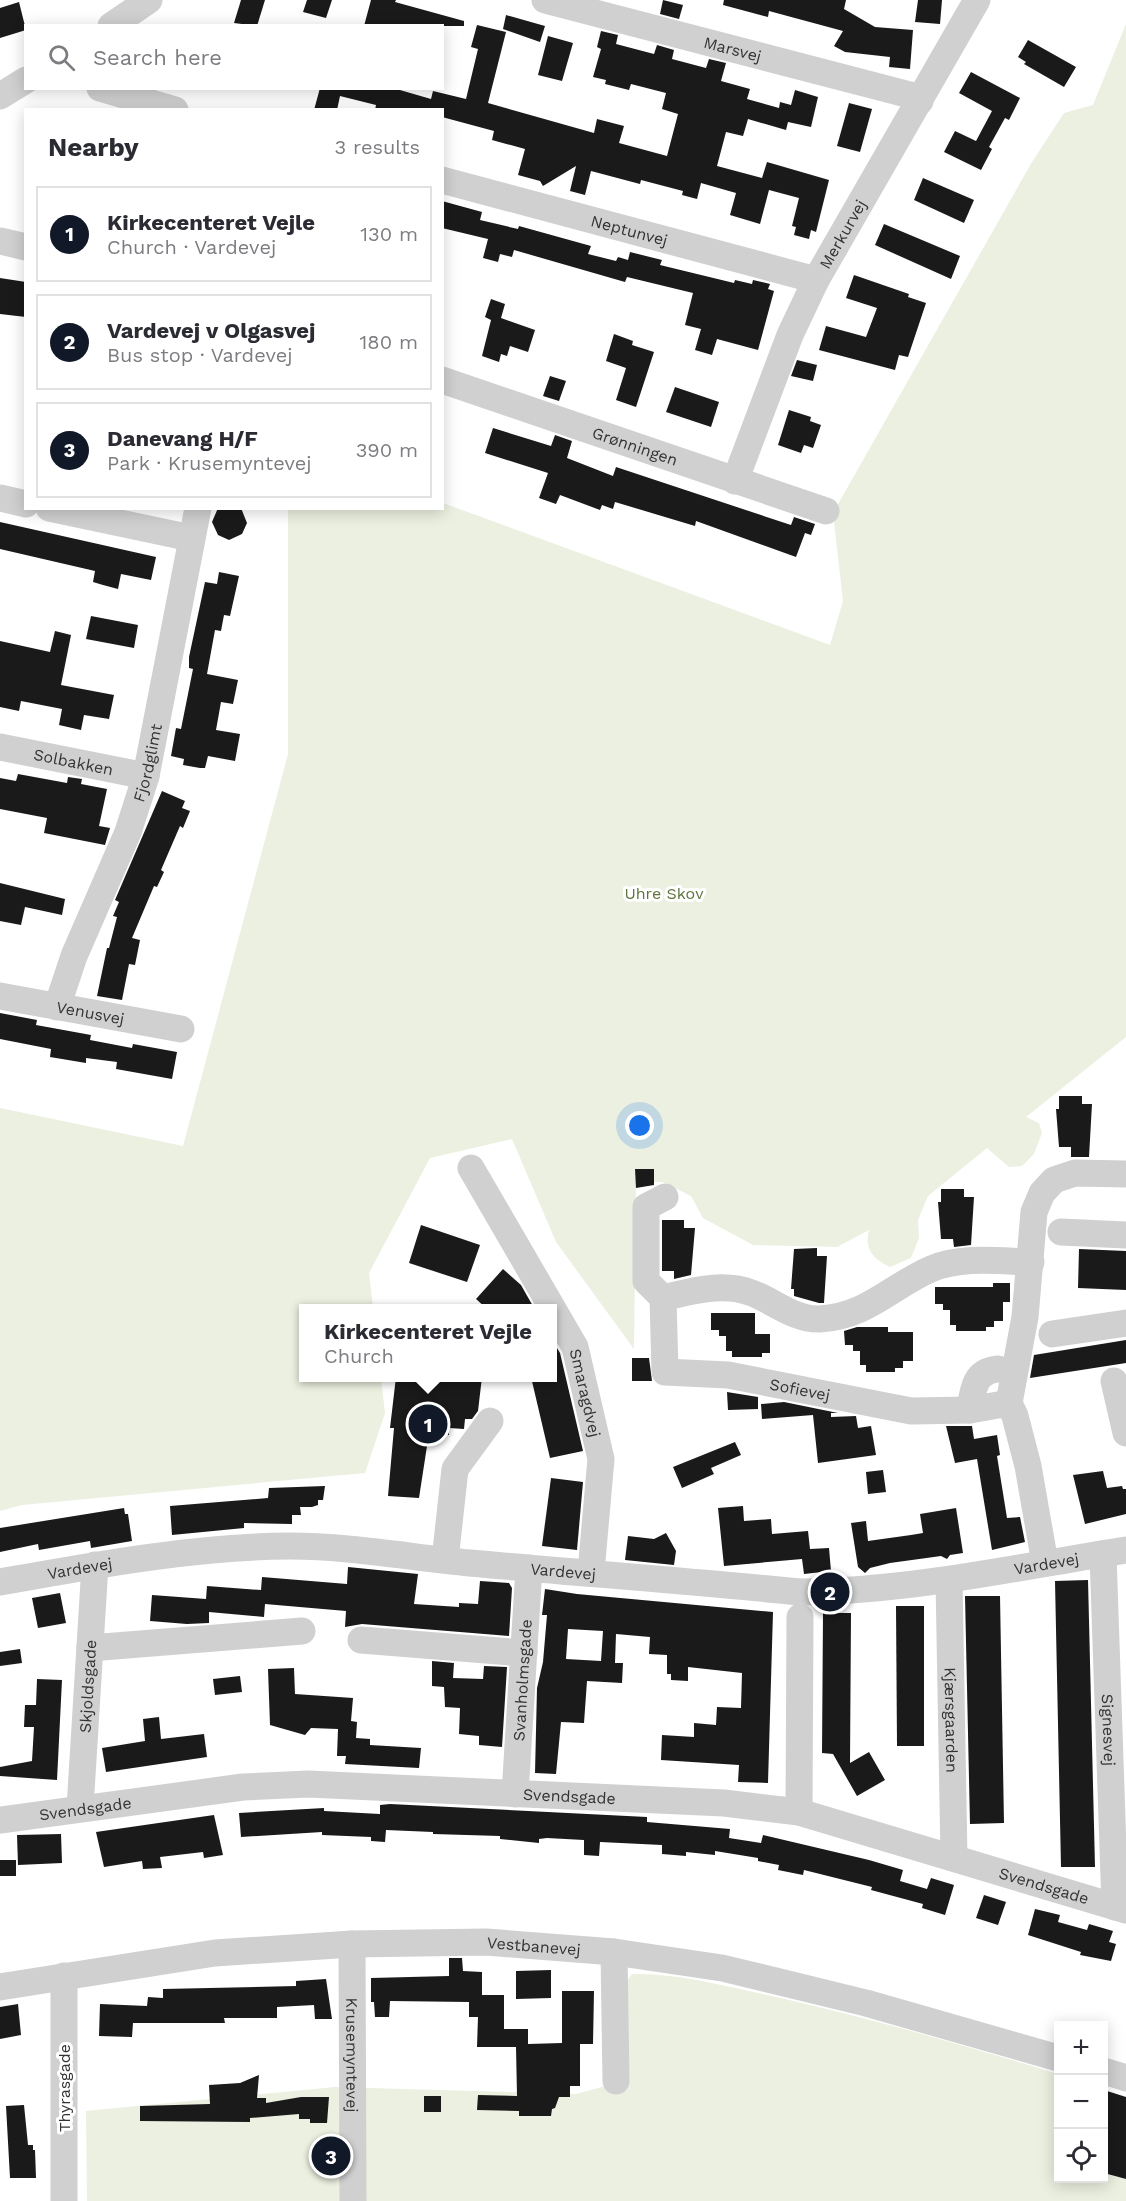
<!DOCTYPE html>
<html lang="en">
<head>
<meta charset="utf-8">
<style>
	body { margin:0; font-family:"Work Sans",sans-serif; background:#f2f2f3; color:#2b2b33 }
	.controls { position:absolute; right:18px; bottom:18px; display:grid; overflow:hidden; border-radius:0px; box-shadow:0 3px 15px #0003 }
	.controls button { width:54px; height:54px; display:grid; place-items:center; padding:0; border:0; border-bottom:2px solid #e1e1e2; background:#fff; color:#2b2b33; font:30px sans-serif }
	.you { position:absolute; left:640px; top:1126px; width:21px; height:21px; margin:-15px; border:4px solid #fff; border-radius:50%; background:#1a73e8; box-shadow:0 0 0 9px #1a73e833 }
	.badge { display:grid; place-items:center; width:39px; height:39px; border-radius:50%; background:#111827; color:#fff; font-size:20px; font-weight:700 }
	.pin { position:absolute; translate:-50% -50%; border:3px solid #fff; box-shadow:0 2px 6px #0006 }
	.popup { position:absolute; left:299px; top:1304px; width:258px; height:78px; box-sizing:border-box; display:grid; place-content:center; border-radius:0px; background:#fff; filter:drop-shadow(0 2px 4px #0005); font-size:20px; white-space:nowrap; color:#7c7c81 }
	.popup b { font-size:22px; color:#2b2b33 }
	.popup::after { content:''; position:absolute; left:50%; top:100%; margin-left:-12px; border:12px solid transparent; border-top-color:#fff }
	.list { margin:0; padding:0; list-style:none }
	h2 { display:flex; justify-content:space-between; align-items:center; height:78px; margin:0; padding:0 24px; font-size:26px }
	h2 small { font-size:20px; font-weight:400; color:#7c7c81 }
	.list li { display:grid; grid-template-columns:39px 1fr auto; gap:18px; align-items:center; box-sizing:border-box; height:96px; margin:0 12px 12px; padding:0 12px; border:2px solid #e1e1e2; border-radius:0px }
	.list b { display:block; font-size:22px; white-space:nowrap }
	.list p { margin:0; font-size:20px; white-space:nowrap; color:#7c7c81 }
	.list em { font-size:20px; font-style:normal; color:#7c7c81 }
	.icon { flex:none; width:33px; height:33px; fill:none; stroke:currentColor; stroke-width:2; stroke-linecap:round; stroke-linejoin:round }
	.map { position:relative; flex:none; width:1126px; height:2201px; overflow:hidden }
	.search { position:absolute; background:#fff; box-shadow:0 3px 15px #0003; left:24px; top:24px; width:420px; height:66px; display:flex; align-items:center; gap:15px; box-sizing:border-box; padding:0 21px; border-radius:0px; color:#7c7c81; font-size:22px }
	.panel { position:absolute; background:#fff; box-shadow:0 3px 15px #0003; left:24px; top:108px; width:420px; height:402px; border-radius:0px }
	.map>svg:first-child { display:block }
</style>
</head>
<body>
<div class="map">
<svg width="1126" height="2201" viewBox="0 0 1126 2201">
	<rect width="100%" height="100%" fill="#fff"/>
	<g fill="#ebf0e0">
		<path d="M1126,24V1037L1026,1117L1039,1123L1042,1133L1034,1154L1022,1166L1009,1167L987,1148L928,1196L918,1220L919,1238L911,1258L890,1267C873,1259 864,1249 869,1230L837,1247L753,1245L703,1218L691,1196L663,1182H636L634,1349L556,1242L512,1139L430,1158L369,1273L373,1308H304V1378H381L385,1413L365,1473L22,1505L0,1511V1108L183,1146L288,754V509L442,508L443,503L830,645L843,601L833,513L1032,162L1064,113L1093,105Z"/>
		<path d="M632,1974C676,1973 720,1985 763,1994C863,2016 960,2044 1058,2074V2178H1104V2092L1126,2099V2201H87L86,2111L335,2087L576,2094L620,2082L625,1984Z"/>
	</g>
	<g fill="#1a1a1a" fill-rule="evenodd">
		<polygon points="241,0 265,0 257,26 234,23"/>
		<polygon points="307,0 332,0 326,18 303,12"/>
		<polygon points="371,0 396,0 395,2 464,21 464,26 364,26"/>
		<polygon points="663,0 683,5 679,19 660,14"/>
		<polygon points="724,0 846,0 844,9 875,27 913,30 910,69 889,67 890,57 845,52 834,46 843,31 769,11 768,17 723,5"/>
		<polygon points="918,0 942,0 940,24 915,22"/>
		<polygon points="19,2 26,30 0,38 0,8"/>
		<polygon points="506,15 545,26 540,42 503,29"/>
		<polygon points="477,25 506,32 488,103 594,133 597,119 624,126 619,143 667,156 678,114 662,109 666,93 631,84 629,90 605,84 606,80 593,77 601,49 597,47 601,31 618,35 616,44 654,54 657,45 674,50 672,59 706,68 709,59 726,63 721,81 750,89 747,99 779,108 780,102 791,105 795,90 818,97 811,127 788,122 786,130 748,119 743,136 726,132 717,166 762,178 767,162 829,180 816,232 811,230 809,239 794,235 796,227 792,226 799,198 769,190 760,224 730,215 736,193 701,183 697,199 682,195 683,191 641,180 640,184 591,171 585,195 570,191 576,166 543,186 540,181 518,175 525,149 492,140 494,131 442,117 442,110 375,110 376,105 340,96 337,110 314,110 320,88 393,88 431,99 433,91 466,99 478,49 471,47"/>
		<polygon points="548,36 573,43 562,81 538,75"/>
		<polygon points="1028,40 1076,67 1064,87 1024,64 1026,62 1018,57"/>
		<polygon points="971,72 1020,98 1009,120 1005,118 989,147 992,149 981,170 944,152 955,131 976,141 992,111 959,93"/>
		<polygon points="849,103 872,109 860,152 837,146"/>
		<polygon points="923,178 974,200 964,223 914,200"/>
		<polygon points="442,201 482,212 480,220 518,229 519,226 591,246 588,254 616,261 618,257 628,260 630,252 662,260 660,265 734,283 735,280 752,284 753,280 770,284 768,289 774,291 758,350 717,339 712,355 695,350 701,329 685,325 693,293 627,277 625,282 514,250 512,257 500,254 498,262 483,258 488,239 442,228"/>
		<polygon points="884,224 960,256 951,279 875,245"/>
		<polygon points="854,275 909,294 908,297 926,303 908,357 899,355 895,370 819,350 826,326 866,337 877,308 846,298"/>
		<polygon points="0,278 26,282 26,317 0,314"/>
		<polygon points="491,299 505,304 501,318 535,330 528,352 510,346 507,356 501,354 499,362 482,356 491,320 485,317"/>
		<polygon points="614,334 633,341 632,345 654,352 636,407 616,400 626,368 606,361"/>
		<polygon points="797,360 817,365 813,381 791,376"/>
		<polygon points="550,376 566,381 559,401 543,396"/>
		<polygon points="675,387 719,402 711,427 666,412"/>
		<polygon points="789,410 811,417 810,421 821,425 813,448 804,445 801,453 778,445"/>
		<polygon points="493,428 551,446 555,435 572,441 567,458 613,476 616,467 791,525 794,517 815,524 811,535 805,533 796,557 696,521 695,526 615,502 613,509 602,505 600,510 560,495 556,504 539,498 548,473 485,453"/>
		<polygon points="218,508 241,508 247,523 242,534 229,540 218,535 212,522"/>
		<polygon points="0,522 156,557 151,580 121,574 118,589 103,585 93,582 95,571 0,549"/>
		<polygon points="219,572 239,576 230,616 224,615 221,631 215,630 207,674 238,680 233,704 221,702 216,730 240,734 235,761 208,756 205,768 200,768 183,765 184,759 171,756 176,728 181,729 193,669 189,668 189,657 205,582 217,584"/>
		<polygon points="91,616 138,625 134,648 86,639"/>
		<polygon points="55,631 71,635 61,685 114,695 109,719 84,715 81,730 59,725 62,709 21,701 19,711 0,707 0,641 50,652"/>
		<polygon points="18,774 67,783 68,777 82,779 81,784 107,789 99,826 110,828 105,845 44,833 47,818 0,809 0,778 16,781"/>
		<polygon points="162,791 185,801 182,808 190,811 183,828 180,826 161,870 164,872 157,887 154,886 132,938 140,940 135,965 129,964 122,1000 97,996 107,948 109,948 117,917 113,916 119,902 115,900"/>
		<polygon points="0,883 65,899 62,915 25,907 21,925 0,921"/>
		<polygon points="0,1013 37,1020 36,1025 91,1035 90,1040 132,1048 133,1044 177,1052 172,1079 116,1069 117,1062 86,1058 86,1063 50,1057 51,1049 0,1039"/>
		<polygon points="1059,1096 1082,1096 1082,1104 1092,1104 1089,1157 1071,1157 1071,1147 1059,1147 1056,1109 1059,1109"/>
		<polygon points="635,1169 654,1169 654,1185 636,1188"/>
		<polygon points="941,1189 964,1189 964,1197 974,1197 971,1245 954,1247 953,1239 941,1239 938,1202 941,1202"/>
		<polygon points="662,1220 684,1220 684,1228 695,1228 691,1275 674,1279 674,1271 662,1271"/>
		<polygon points="421,1225 480,1245 467,1282 409,1263"/>
		<polygon points="817,1248 817,1256 827,1256 824,1303 819,1303 794,1296 794,1289 791,1289 794,1249"/>
		<polygon points="1079,1249 1126,1251 1126,1290 1078,1288"/>
		<polygon points="503,1269 521,1285 534,1308 486,1308 476,1299"/>
		<polygon points="993,1283 1010,1283 1010,1302 1003,1302 1003,1321 994,1321 994,1327 986,1327 986,1331 956,1331 956,1325 950,1325 950,1310 943,1310 943,1304 935,1304 935,1287 993,1287"/>
		<polygon points="711,1313 755,1313 755,1334 770,1334 770,1353 762,1353 762,1357 732,1357 732,1351 726,1351 726,1336 719,1336 719,1330 711,1330"/>
		<polygon points="857,1327 888,1327 888,1332 913,1332 913,1361 903,1361 903,1368 895,1368 895,1372 866,1372 866,1365 860,1365 860,1351 853,1351 853,1345 845,1345 844,1331"/>
		<polygon points="552,1340 560,1353 583,1451 550,1458 531,1377 552,1377"/>
		<polygon points="1126,1340 1126,1363 1030,1378 1034,1355"/>
		<polygon points="632,1358 649,1358 652,1381 632,1381"/>
		<polygon points="396,1377 482,1377 478,1411 472,1419 465,1419 464,1429 449,1428 449,1435 429,1433 419,1498 388,1496 394,1428 390,1428"/>
		<polygon points="727,1392 758,1397 758,1409 728,1410"/>
		<polygon points="784,1402 838,1413 831,1413 831,1417 856,1416 858,1428 871,1426 876,1455 818,1463 813,1415 762,1419 761,1404"/>
		<polygon points="946,1426 972,1426 974,1439 997,1435 1000,1455 997,1456 1007,1518 1020,1517 1025,1542 992,1550 977,1459 955,1463"/>
		<polygon points="735,1442 741,1455 711,1468 714,1474 682,1488 673,1467"/>
		<polygon points="883,1470 886,1492 868,1494 866,1472"/>
		<polygon points="1103,1471 1107,1488 1122,1486 1123,1489 1126,1489 1126,1514 1085,1524 1073,1475"/>
		<polygon points="551,1478 583,1482 577,1550 542,1546"/>
		<polygon points="325,1486 323,1500 318,1500 318,1505 312,1507 300,1507 301,1515 292,1515 292,1524 244,1523 244,1528 172,1535 170,1506 268,1498 269,1488"/>
		<polygon points="743,1506 744,1521 771,1519 772,1534 808,1531 810,1549 829,1548 831,1571 804,1574 802,1559 724,1566 718,1508"/>
		<polygon points="124,1508 125,1514 128,1514 132,1541 91,1548 90,1541 39,1550 38,1544 0,1552 0,1528"/>
		<polygon points="956,1508 963,1553 950,1555 947,1559 941,1556 890,1563 870,1568 865,1573 858,1567 851,1523 866,1521 868,1541 911,1535 923,1533 920,1514"/>
		<polygon points="666,1533 676,1551 674,1565 625,1560 628,1536 654,1539"/>
		<polygon points="348,1567 418,1574 414,1604 459,1607 459,1603 478,1604 480,1581 509,1583 512,1588 509,1636 362,1624 345,1627 346,1611 265,1604 264,1617 209,1612 209,1623 187,1624 150,1621 152,1595 206,1599 207,1586 261,1590 262,1577 347,1584"/>
		<polygon points="1088,1580 1095,1867 1061,1867 1055,1581"/>
		<path d="M545,1589L577,1594L773,1612L768,1783L738,1782L739,1765L661,1760L662,1735L694,1737V1723L716,1725L717,1707L741,1708L742,1673L688,1667V1681L671,1680V1674H667V1655L649,1654L650,1637L616,1634L615,1663H623L622,1683L587,1681L584,1723L561,1722L556,1774L535,1773L537,1688L543,1662L547,1615H542ZM568,1629L603,1631L601,1661L566,1659Z"/>
		<polygon points="60,1593 66,1623 38,1628 32,1598"/>
		<polygon points="965,1596 1000,1596 1004,1823 970,1824"/>
		<polygon points="896,1606 924,1606 924,1746 897,1746"/>
		<polygon points="823,1613 851,1613 850,1763 869,1752 885,1780 857,1796 833,1754 822,1753"/>
		<polygon points="20,1649 22,1663 0,1666 0,1652"/>
		<polygon points="432,1661 454,1663 453,1678 483,1679 484,1666 507,1667 502,1747 479,1745 479,1736 459,1734 460,1708 445,1707 444,1687 432,1686"/>
		<polygon points="294,1668 295,1694 353,1698 351,1721 357,1722 356,1738 370,1739 370,1745 421,1748 419,1768 345,1764 346,1756 337,1756 338,1729 311,1728 305,1735 270,1725 268,1669"/>
		<polygon points="240,1676 242,1692 215,1695 213,1679"/>
		<polygon points="37,1679 62,1680 57,1780 0,1776 0,1767 32,1761 34,1727 24,1727 25,1705 36,1705"/>
		<polygon points="159,1717 161,1739 204,1734 207,1757 106,1772 102,1748 145,1741 143,1719"/>
		<polygon points="390,1804 647,1817 647,1822 730,1829 729,1838 761,1843 763,1835 869,1860 903,1870 900,1881 927,1889 931,1878 954,1885 945,1915 922,1908 923,1904 871,1890 872,1887 804,1870 803,1875 778,1870 779,1865 758,1861 758,1858 715,1851 715,1855 686,1852 686,1856 662,1854 662,1845 600,1842 599,1856 584,1855 584,1840 547,1838 539,1839 539,1843 500,1839 500,1836 433,1834 433,1832 386,1830 385,1842 371,1841 371,1837 322,1835 322,1832 241,1837 239,1813 324,1808 324,1811 380,1814 380,1805"/>
		<polygon points="214,1815 223,1855 204,1858 203,1852 160,1857 162,1868 143,1869 142,1861 104,1867 96,1832"/>
		<polygon points="61,1834 62,1863 18,1865 17,1835"/>
		<rect x="0" y="1860" width="16" height="16"/>
		<polygon points="984,1895 1006,1902 998,1925 976,1918"/>
		<polygon points="1035,1909 1060,1915 1058,1922 1087,1930 1089,1924 1113,1931 1109,1942 1116,1944 1111,1961 1080,1955 1081,1952 1028,1935"/>
		<polygon points="449,1958 462,1958 463,1971 482,1972 482,1995 504,1995 504,2029 528,2029 528,2044 562,2043 562,1991 594,1991 593,2044 580,2044 580,2086 570,2086 570,2097 559,2097 555,2108 552,2109 551,2116 519,2116 519,2111 477,2110 478,2095 517,2096 516,2047 477,2047 478,2017 469,2017 469,2002 390,2001 389,2017 375,2017 374,2002 371,2002 371,1978 449,1976"/>
		<polygon points="551,1970 551,1998 516,1999 516,1971"/>
		<polygon points="326,1979 332,2019 315,2019 314,2005 277,2007 277,2018 224,2018 225,2023 133,2023 132,2037 99,2036 100,2004 147,2006 148,1997 163,1998 163,1989 296,1986 296,1981"/>
		<polygon points="18,2004 21,2035 0,2039 0,2007"/>
		<polygon points="259,2075 257,2098 266,2098 266,2103 301,2097 329,2097 327,2123 310,2123 310,2119 299,2119 299,2114 250,2118 250,2122 140,2121 140,2106 210,2104 209,2085 240,2083"/>
		<polygon points="1104,2090 1126,2097 1126,2179 1104,2173"/>
		<rect x="424" y="2096" width="17" height="16"/>
		<polygon points="24,2105 28,2145 33,2145 33,2150 35,2150 36,2178 10,2178 6,2106"/>
	</g>
	<g fill="none" stroke-linecap="round" stroke-linejoin="round">
		<g stroke="#d0d0d0" stroke-width="27">
			<path id="s1" d="M545,0L910,95L920,101"/>
			<polyline points="111,26 149,0"/>
			<polyline points="100,88 175,110"/>
			<polyline points="0,96 26,80"/>
			<path id="s2" d="M442,180L816,280"/>
			<polyline points="0,241 26,247"/>
			<path id="s3" d="M442,380L826,511"/>
			<path id="s4" d="M735,481L790,335L816,280L977,0"/>
			<polyline points="0,498 26,504"/>
			<polyline points="49,508 191,538"/>
			<path id="s5" d="M0,747L146,776"/>
			<path id="s6" d="M0,996L181,1029"/>
			<path id="s7" d="M57,1007L74,956L128,832L146,776L198,508"/>
			<path id="s8" d="M471,1168L575,1347L601,1459L591,1572"/>
			<path id="s9" d="M665,1197L646,1207V1281L663,1298L665,1372L728,1375L911,1411L970,1410L1009,1403"/>
			<polyline points="1061,1232 1126,1235"/>
			<path d="M663,1298C692,1291 723,1282 752,1293C775,1302 795,1320 820,1319C868,1316 890,1287 931,1269C962,1256 998,1261 1031,1262"/>
			<polyline points="1052,1334 1126,1323"/>
			<polyline points="1114,1381 1126,1433"/>
			<path d="M970,1410C973,1390 974,1371 998,1369"/>
			<path id="s10" d="M1103,1554L1115,1907"/>
			<polyline points="445,1560 455,1469 490,1421"/>
			<polyline points="1045,1563 1028,1466 1015,1416 1009,1403 1025,1317 1034,1212 1042,1193 1054,1180 1075,1173 1126,1174"/>
			<path id="s11" d="M949,1580L954,1858"/>
			<path id="s12" d="M0,1582C95,1565 192,1547 289,1546C349,1546 409,1557 470,1563C580,1573 690,1581 800,1592C910,1591 1018,1567 1126,1550"/>
			<polyline points="361,1640 524,1653"/>
			<polyline points="90,1648 302,1631"/>
			<path id="s13" d="M515,1794L529,1568"/>
			<path id="s14" d="M80,1808L95,1565"/>
			<polyline points="799,1812 800,1617"/>
			<path id="s15" d="M0,1820L243,1787L308,1784L724,1803L799,1812L1126,1910"/>
			<path id="s16" d="M352,1944L353,2201"/>
			<polyline points="614,1952 616,2081"/>
			<path id="s17" d="M0,1987L215,1953L352,1944L486,1942L614,1952L722,1968L866,2003L1058,2058"/>
			<polyline points="1104,2071 1126,2078"/>
			<polyline points="64,2201 64,1976"/>
		</g>
	</g>
	<g text-anchor="middle" stroke-width="6" stroke-linejoin="round" paint-order="stroke">
		<g font-size="16" fill="#333" stroke="#fff">
			<text dy="6" stroke="none"><textPath href="#s1" startOffset="194">Marsvej</textPath></text>
			<text dy="6" stroke="none"><textPath href="#s2" startOffset="194">Neptunvej</textPath></text>
			<text dy="6" stroke="none"><textPath href="#s4" startOffset="270">Merkurvej</textPath></text>
			<text dy="6" stroke="none"><textPath href="#s3" startOffset="204">Grønningen</textPath></text>
			<text dy="6" stroke="none"><textPath href="#s5" startOffset="75">Solbakken</textPath></text>
			<text dy="6" stroke="none"><textPath href="#s7" startOffset="261">Fjordglimt</textPath></text>
			<text dy="6" stroke="none"><textPath href="#s6" startOffset="92">Venusvej</textPath></text>
			<text dy="6" stroke="none"><textPath href="#s9" startOffset="330">Sofievej</textPath></text>
			<text dy="6" stroke="none"><textPath href="#s8" startOffset="254">Smaragdvej</textPath></text>
			<text dy="6" stroke="none"><textPath href="#s12" startOffset="1053">Vardevej</textPath></text>
			<text dy="6" stroke="none"><textPath href="#s12" startOffset="81">Vardevej</textPath></text>
			<text dy="6" stroke="none"><textPath href="#s12" startOffset="567">Vardevej</textPath></text>
			<text dy="6" stroke="none"><textPath href="#s13" startOffset="114">Svanholmsgade</textPath></text>
			<text dy="6" stroke="none"><textPath href="#s14" startOffset="122">Skjoldsgade</textPath></text>
			<text dy="6" stroke="none"><textPath href="#s11" startOffset="140">Kjærsgaarden</textPath></text>
			<text dy="6" stroke="none"><textPath href="#s10" startOffset="176">Signesvej</textPath></text>
			<text dy="6" stroke="none"><textPath href="#s15" startOffset="572">Svendsgade</textPath></text>
			<text dy="6" stroke="none"><textPath href="#s15" startOffset="86">Svendsgade</textPath></text>
			<text dy="6" stroke="none"><textPath href="#s15" startOffset="1058">Svendsgade</textPath></text>
			<text dy="6" stroke="none"><textPath href="#s17" startOffset="537">Vestbanevej</textPath></text>
			<text dy="6" stroke="none"><textPath href="#s16" startOffset="111">Krusemyntevej</textPath></text>
			<text transform="translate(64 2088) rotate(-90)" y="6">Thyrasgade</text>
		</g>
		<g font-size="16" fill="#5c743a" stroke="#fff">
			<text x="664" y="899">Uhre Skov</text>
		</g>
	</g>
</svg>
<div class="controls">
<button>+</button>
<button>−</button>
<button><svg class="icon" aria-label="locate" viewBox="0 0 24 24"><circle cx="12" cy="12" r="6"/><path d="M12 2v4M12 18v4M2 12h4M18 12h4"/></svg></button>
</div>
<div class="you"></div>
<div class="pin badge" style="left:428px;top:1424px">1</div>
<div class="popup"><b>Kirkecenteret Vejle</b>Church</div>
<div class="pin badge" style="left:830px;top:1592px">2</div>
<div class="pin badge" style="left:331px;top:2156px">3</div>
<div class="search"><svg class="icon" aria-label="search" viewBox="0 0 24 24"><circle cx="10" cy="10" r="6"/><path d="M15 15l6 6"/></svg>Search here</div>
<section class="panel">
<h2>Nearby<small>3 results</small></h2>
<ul class="list">
<li><span class="badge">1</span><div><b>Kirkecenteret Vejle</b><p>Church · Vardevej</p></div><em>130 m</em></li>
<li><span class="badge">2</span><div><b>Vardevej v Olgasvej</b><p>Bus stop · Vardevej</p></div><em>180 m</em></li>
<li><span class="badge">3</span><div><b>Danevang H/F</b><p>Park · Krusemyntevej</p></div><em>390 m</em></li>
</ul>
</section>
</div>
</body>
</html>
